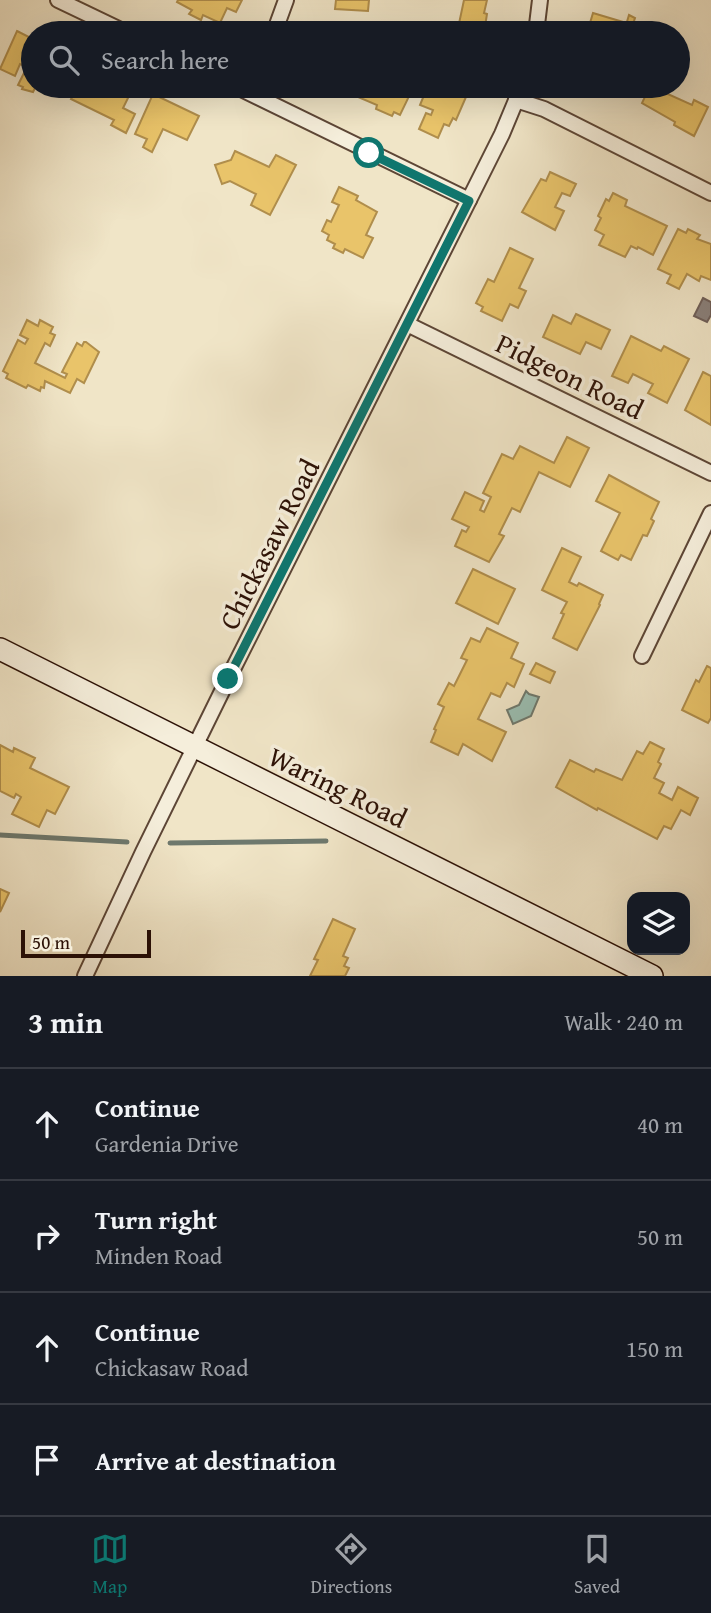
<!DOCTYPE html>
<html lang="en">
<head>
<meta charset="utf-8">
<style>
	body { margin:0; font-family:"Gentium Book Plus",serif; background:#242831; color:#f1f3f6 }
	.controls { position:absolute; right:21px; bottom:21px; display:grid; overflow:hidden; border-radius:14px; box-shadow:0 7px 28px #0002 }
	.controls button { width:63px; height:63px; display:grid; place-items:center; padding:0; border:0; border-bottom:2px solid #363941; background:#171b24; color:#f1f3f6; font:35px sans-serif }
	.scale { position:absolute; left:21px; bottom:18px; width:130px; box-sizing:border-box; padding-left:7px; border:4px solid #2c1106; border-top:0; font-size:19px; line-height:24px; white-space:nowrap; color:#2c1106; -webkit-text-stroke:5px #f5eedb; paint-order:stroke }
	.stop { position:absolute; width:21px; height:21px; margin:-16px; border:5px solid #0f766e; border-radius:50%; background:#fff }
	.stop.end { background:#0f766e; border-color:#fff; box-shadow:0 2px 7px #0008 }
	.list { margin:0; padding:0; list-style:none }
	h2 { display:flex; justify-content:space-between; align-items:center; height:91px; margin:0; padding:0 28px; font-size:30px }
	h2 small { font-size:23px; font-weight:400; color:#9ea1a6 }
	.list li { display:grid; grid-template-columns:46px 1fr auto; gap:21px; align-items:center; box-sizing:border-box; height:112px; padding:0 28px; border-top:2px solid #363941 }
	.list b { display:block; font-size:26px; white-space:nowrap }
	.list p { margin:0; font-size:23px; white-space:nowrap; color:#9ea1a6 }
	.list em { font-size:23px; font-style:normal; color:#9ea1a6 }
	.icon { flex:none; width:38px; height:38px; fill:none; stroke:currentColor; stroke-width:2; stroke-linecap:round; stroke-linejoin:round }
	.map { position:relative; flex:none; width:711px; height:976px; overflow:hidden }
	.search { position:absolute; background:#171b24; box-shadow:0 7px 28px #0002; left:21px; right:21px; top:21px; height:77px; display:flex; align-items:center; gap:18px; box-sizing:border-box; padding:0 24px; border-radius:38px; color:#9ea1a6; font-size:26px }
	.sheet { height:539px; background:#171b24 }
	nav { display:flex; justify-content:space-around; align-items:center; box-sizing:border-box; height:98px; border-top:2px solid #363941; background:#171b24; font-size:19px; color:#9ea1a6 }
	nav a { display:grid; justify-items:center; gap:4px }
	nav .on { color:#0f766e }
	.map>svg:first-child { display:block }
</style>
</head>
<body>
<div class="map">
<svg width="711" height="976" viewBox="0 0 711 976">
	<rect width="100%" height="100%" fill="#f0e5c7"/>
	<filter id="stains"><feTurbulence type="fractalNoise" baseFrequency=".00286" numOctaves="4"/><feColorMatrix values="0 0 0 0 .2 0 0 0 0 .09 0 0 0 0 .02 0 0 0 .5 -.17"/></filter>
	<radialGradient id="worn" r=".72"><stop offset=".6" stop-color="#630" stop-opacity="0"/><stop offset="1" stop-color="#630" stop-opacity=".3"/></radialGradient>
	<polygon fill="#9abfb3" stroke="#6e796e" stroke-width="2" points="526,691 529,694 539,697 531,716 513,724 507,710 519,705"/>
	<g fill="#e9c46a" stroke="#b08e4c" stroke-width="2">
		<polygon points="178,0 242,0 236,12 227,8 220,23 203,15 201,20 189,14 192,10 177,2"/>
		<polygon points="336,0 369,0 368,11 335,9"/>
		<polygon points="464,0 487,0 484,13 487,14 484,33 457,33"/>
		<polygon points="593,13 623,22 619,33 587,33"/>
		<polygon points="629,15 635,18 632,27 626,25"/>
		<polygon points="17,31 33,39 33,86 36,86 33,92 22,89 23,87 18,85 27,67 20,64 15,76 0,69"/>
		<polygon points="78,86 129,86 133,88 123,108 135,114 126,133 111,125 114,120 71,99"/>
		<polygon points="360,86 409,86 413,88 400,115 394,112 392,116 376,109 377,105 358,97 362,87"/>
		<polygon points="443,86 467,86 466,88 469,90 456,120 453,118 449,126 444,124 438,138 419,129 426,113 431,115 433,110 420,105 427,88 440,94"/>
		<polygon points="650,86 692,105 694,100 708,107 694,136 674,125 675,122 642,103"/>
		<polygon points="153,94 199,116 187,140 163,129 152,152 143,147 147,139 135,134"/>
		<polygon points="235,151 269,167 276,155 296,165 270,215 251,205 256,194 230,181 222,184 215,165 231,160"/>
		<polygon points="550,172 576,184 570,196 562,193 555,207 564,211 555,230 522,212 541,179 546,181"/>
		<polygon points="339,187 358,196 356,200 377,212 366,235 373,238 363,258 345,249 343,253 333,248 335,244 327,240 329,235 322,231 327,220 331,222 339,205 332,202"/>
		<polygon points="613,193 627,200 625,206 667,226 653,255 638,247 637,249 631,246 625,257 599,245 604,235 595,230 601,218 598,216 606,199 609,201"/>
		<polygon points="678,229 686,233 688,229 700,235 697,239 711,244 711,280 701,276 699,281 687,274 679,289 667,283 671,275 658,269"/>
		<polygon points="510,248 533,259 519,288 526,291 518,308 510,304 502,321 481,311 483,307 476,303 488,279 494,282"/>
		<polygon points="576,314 610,330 601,349 586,342 580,354 543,337 553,315 571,324"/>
		<polygon points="27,320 38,326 40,320 53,327 50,333 55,335 50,346 45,343 35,363 65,378 67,374 62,372 77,343 82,346 84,342 86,342 99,352 84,383 77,379 70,393 45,381 44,388 41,387 40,391 28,385 26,388 6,378 8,374 3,371 18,340 25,344 28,339 20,335"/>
		<polygon points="631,336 661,351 664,346 689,359 667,403 648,393 653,384 633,374 628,383 612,376"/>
		<polygon points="703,372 711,376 711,425 685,410"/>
		<polygon points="567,437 589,448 570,487 539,472 520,512 512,508 499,534 504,536 489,562 455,546 462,530 466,532 469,527 452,519 465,492 484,501 480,510 484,512 491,497 483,493 502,454 513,459 520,446 554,463"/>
		<polygon points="609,475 659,502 651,519 654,521 647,536 643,535 631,560 621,555 618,560 601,551 620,513 596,501"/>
		<polygon points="562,548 581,557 569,582 577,586 579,583 603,595 599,604 600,605 577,650 553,638 564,614 561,613 567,602 542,590"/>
		<polygon points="473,569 515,589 498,624 456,603"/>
		<polygon points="487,628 518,643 511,658 524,664 514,687 507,683 500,697 491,693 478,719 506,732 492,761 463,744 458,755 431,742 436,730 434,729 444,707 438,704 449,683 454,686 467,660 461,658 471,638 480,642"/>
		<polygon points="536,663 555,672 550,683 530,674"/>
		<polygon points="707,666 711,668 711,718 708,723 682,710 696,680 699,682"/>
		<polygon points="650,742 664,749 658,762 661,764 654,778 664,783 659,793 672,800 678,787 698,798 690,815 681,810 671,829 664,826 657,839 598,808 597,810 556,787 570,760 594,772 596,769 622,780 637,751 643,754"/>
		<polygon points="0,745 13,752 14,748 35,758 30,768 69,787 55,814 47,810 39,827 12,814 21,797 16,794 14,798 0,791"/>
		<polygon points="0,889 9,893 0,912"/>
		<polygon points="333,919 355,929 343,956 348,958 344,966 349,968 345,976 310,976 318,960 314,959"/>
	</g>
	<polygon fill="#8a817c" stroke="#6e5f59" stroke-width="2" points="703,298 711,302 711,315 707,322 694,316"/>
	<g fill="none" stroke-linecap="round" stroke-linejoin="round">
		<g stroke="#6e796e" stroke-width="5">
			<polyline points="0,835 127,842"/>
			<polyline points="170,843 326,841"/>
		</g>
		<g stroke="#5d4636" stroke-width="18">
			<g id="street">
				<polyline points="58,0 127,33"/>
				<polyline points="274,33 286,0"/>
				<polyline points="536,33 540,0"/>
				<polyline points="235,86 469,200"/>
				<polyline points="516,100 544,109 711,193"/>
				<polyline points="407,324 711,473"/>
				<polyline points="642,656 711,513"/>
				<polyline points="85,976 143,852 228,679 469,200 502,134 522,86"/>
			</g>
		</g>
		<g stroke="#2c1106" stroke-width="24">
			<polyline id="secondary" points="0,649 652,976"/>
		</g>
		<use href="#street" stroke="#f5eedb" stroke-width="14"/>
		<use href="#secondary" stroke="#f5eedb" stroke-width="21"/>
	</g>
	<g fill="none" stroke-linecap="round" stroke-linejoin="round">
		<polyline stroke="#0f766e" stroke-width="9" points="228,679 469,201 369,153"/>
	</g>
	<g text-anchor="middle" stroke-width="7" stroke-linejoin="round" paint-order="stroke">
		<g font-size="28" fill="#2c1106" stroke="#f5eedb">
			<text transform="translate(570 376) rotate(26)" y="10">Pidgeon Road</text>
			<text transform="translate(269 544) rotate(-63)" y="10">Chickasaw Road</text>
			<text transform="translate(338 787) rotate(26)" y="10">Waring Road</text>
		</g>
	</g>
	<rect width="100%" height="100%" filter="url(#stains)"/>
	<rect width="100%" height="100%" fill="url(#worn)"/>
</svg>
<div class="controls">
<button><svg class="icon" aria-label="layers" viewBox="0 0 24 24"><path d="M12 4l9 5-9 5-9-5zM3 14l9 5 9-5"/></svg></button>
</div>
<div class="scale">50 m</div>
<div class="stop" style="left:369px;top:153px"></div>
<div class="stop end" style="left:228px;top:679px"></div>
<div class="search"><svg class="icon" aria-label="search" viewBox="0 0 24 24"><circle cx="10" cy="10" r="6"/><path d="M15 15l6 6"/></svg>Search here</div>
</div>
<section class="sheet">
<h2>3 min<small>Walk · 240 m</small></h2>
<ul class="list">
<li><svg class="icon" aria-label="ahead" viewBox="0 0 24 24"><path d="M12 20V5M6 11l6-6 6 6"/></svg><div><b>Continue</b><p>Gardenia Drive</p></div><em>40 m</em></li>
<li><svg class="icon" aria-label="right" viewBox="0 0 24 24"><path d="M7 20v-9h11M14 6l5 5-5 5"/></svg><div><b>Turn right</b><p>Minden Road</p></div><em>50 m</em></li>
<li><svg class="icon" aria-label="ahead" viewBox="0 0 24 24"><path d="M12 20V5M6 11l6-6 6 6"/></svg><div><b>Continue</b><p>Chickasaw Road</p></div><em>150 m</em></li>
<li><svg class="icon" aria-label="arrive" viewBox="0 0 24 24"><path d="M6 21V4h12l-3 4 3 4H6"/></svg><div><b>Arrive at destination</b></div></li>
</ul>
</section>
<nav>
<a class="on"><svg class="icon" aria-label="map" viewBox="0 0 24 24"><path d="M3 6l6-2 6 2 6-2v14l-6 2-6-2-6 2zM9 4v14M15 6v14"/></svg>Map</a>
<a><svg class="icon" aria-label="directions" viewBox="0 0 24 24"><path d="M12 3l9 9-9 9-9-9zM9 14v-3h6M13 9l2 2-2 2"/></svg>Directions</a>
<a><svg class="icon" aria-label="saved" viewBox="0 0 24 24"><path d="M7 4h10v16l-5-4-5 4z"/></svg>Saved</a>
</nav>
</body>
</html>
